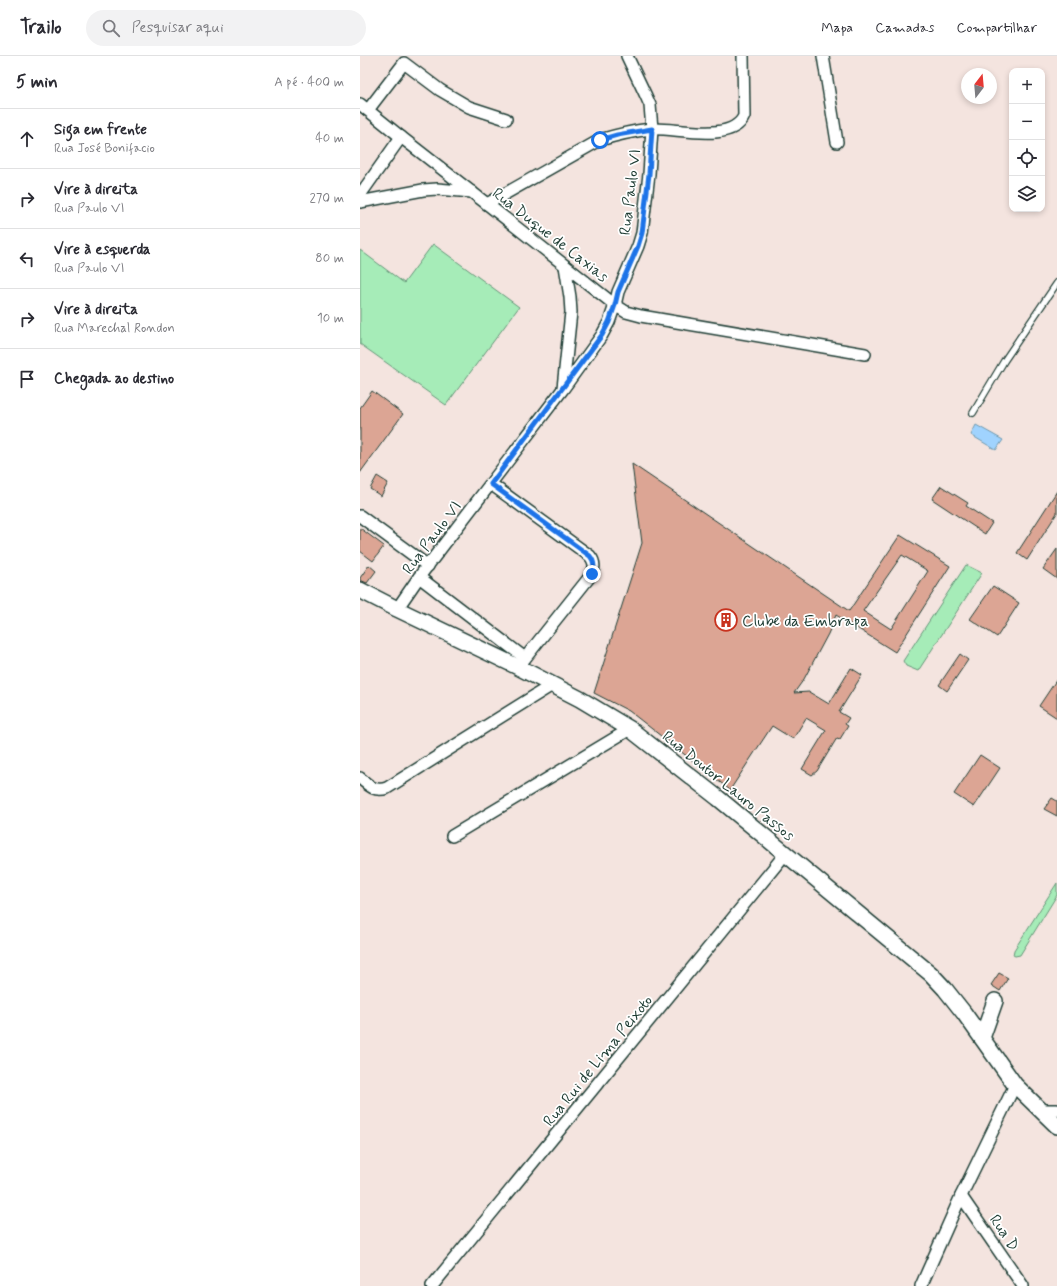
<!DOCTYPE html>
<html lang="pt">
<head>
<meta charset="utf-8">
<style>
	body { margin:0; font-family:Mynerve,sans-serif; background:#f2f2f3; color:#2b2b33 }
	.controls { position:absolute; right:12px; top:12px; display:grid; overflow:hidden; border-radius:8px; box-shadow:0 2px 6px #0003 }
	.controls button { width:36px; height:36px; display:grid; place-items:center; padding:0; border:0; border-bottom:1px solid #e1e1e2; background:#fff; color:#2b2b33; font:20px sans-serif }
	.compass { position:absolute; left:601px; top:12px; width:36px; height:36px; border-radius:50%; background:#fff; box-shadow:0 2px 6px #0003; rotate:16deg }
	.stop { position:absolute; width:12px; height:12px; margin:-9px; border:3px solid #1a73e8; border-radius:50%; background:#fff }
	.stop.end { background:#1a73e8; border-color:#fff; box-shadow:0 1px 4px #0008 }
	.list { margin:0; padding:0; list-style:none }
	h2 { display:flex; justify-content:space-between; align-items:center; height:52px; margin:0; padding:0 16px; font-size:17px }
	h2 small { font-size:13px; font-weight:400; color:#7c7c81 }
	.list li { display:grid; grid-template-columns:26px 1fr auto; gap:12px; align-items:center; box-sizing:border-box; height:60px; padding:0 16px; border-top:1px solid #e1e1e2 }
	.list b { display:block; font-size:15px; white-space:nowrap }
	.list p { margin:0; font-size:13px; white-space:nowrap; color:#7c7c81 }
	.list em { font-size:13px; font-style:normal; color:#7c7c81 }
	.icon { flex:none; width:22px; height:22px; fill:none; stroke:currentColor; stroke-width:2; stroke-linecap:round; stroke-linejoin:round }
	.map { position:relative; flex:none; width:697px; height:1230px; overflow:hidden }
	header { display:flex; align-items:center; gap:24px; box-sizing:border-box; height:56px; padding:0 20px; background:#fff; border-bottom:1px solid #e1e1e2 }
	header strong { font-size:19px }
	nav { display:flex; gap:22px; margin-inline-start:auto; font-size:14px }
	.search { width:280px; height:36px; background:#f2f2f3; display:flex; align-items:center; gap:10px; box-sizing:border-box; padding:0 14px; border-radius:22px; color:#7c7c81; font-size:15px }
	main { display:flex }
	aside { flex:1; background:#fff }
	.map>svg:first-child { display:block }
</style>
</head>
<body>
<header>
<strong>Trailo</strong>
<div class="search"><svg class="icon" aria-label="search" viewBox="0 0 24 24"><circle cx="10" cy="10" r="6"/><path d="M15 15l6 6"/></svg>Pesquisar aqui</div>
<nav><a>Mapa</a><a>Camadas</a><a>Compartilhar</a></nav>
</header>
<main>
<aside>
<h2>5 min<small>A pé · 400 m</small></h2>
<ul class="list">
<li><svg class="icon" aria-label="ahead" viewBox="0 0 24 24"><path d="M12 20V5M6 11l6-6 6 6"/></svg><div><b>Siga em frente</b><p>Rua José Bonifacio</p></div><em>40 m</em></li>
<li><svg class="icon" aria-label="right" viewBox="0 0 24 24"><path d="M7 20v-9h11M14 6l5 5-5 5"/></svg><div><b>Vire à direita</b><p>Rua Paulo VI</p></div><em>270 m</em></li>
<li><svg class="icon" aria-label="left" viewBox="0 0 24 24"><path d="M17 20v-9H6M10 6l-5 5 5 5"/></svg><div><b>Vire à esquerda</b><p>Rua Paulo VI</p></div><em>80 m</em></li>
<li><svg class="icon" aria-label="right" viewBox="0 0 24 24"><path d="M7 20v-9h11M14 6l5 5-5 5"/></svg><div><b>Vire à direita</b><p>Rua Marechal Rondon</p></div><em>10 m</em></li>
<li><svg class="icon" aria-label="arrive" viewBox="0 0 24 24"><path d="M6 21V4h12l-3 4 3 4H6"/></svg><div><b>Chegada ao destino</b></div></li>
</ul>
</aside>
<div class="map">
<svg width="697" height="1230" viewBox="0 0 697 1230">
	<rect width="100%" height="100%" fill="#f4e4df"/>
	<filter id="ink" filterUnits="userSpaceOnUse"><feTurbulence type="fractalNoise" baseFrequency=".025" numOctaves="2"/><feDisplacementMap in="SourceGraphic" scale="8" xChannelSelector="R" yChannelSelector="G"/><feConvolveMatrix kernelMatrix="1 2 1 2 8 2 1 2 1" color-interpolation-filters="sRGB"/></filter>
	<g filter="url(#ink)">
		<g fill="#a6ecb8" stroke="#629476">
			<polygon points="73,188 159,251 86,349 0,288 0,194 44,227"/>
			<polygon points="606,509 622,517 558,615 546,610 543,605"/>
			<polygon points="697,827 697,839 660,899 655,900 653,899 654,894"/>
		</g>
		<polygon fill="#a0d3fe" stroke="#6c97ad" points="616,369 643,384 636,394 611,379"/>
		<g fill="#dca594" stroke="#1f3d34" fill-rule="evenodd">
			<polygon points="12,335 43,358 0,417 0,352"/>
			<path d="M272,408L489,555L540,479L590,510L535,596L476,559L468,578L444,623L434,637L449,636L469,648L491,612L502,619L479,656L489,662L485,668L488,670L480,683L477,682L457,715L452,719L442,713L466,674L446,662L433,683L412,670L370,734L269,655L234,637L282,487ZM542,499L568,515L531,573L503,555Z"/>
			<polygon points="17,420 28,427 21,440 10,433"/>
			<polygon points="581,430 608,447 606,450 632,467 625,478 572,443"/>
			<polygon points="697,435 697,457 667,504 657,497"/>
			<polygon points="0,472 24,490 13,505 0,495"/>
			<polygon points="697,493 697,523 683,513"/>
			<polygon points="9,509 16,515 7,527 0,524 0,522"/>
			<polygon points="633,530 659,547 637,581 610,563"/>
			<polygon points="600,598 608,604 587,635 579,629"/>
			<polygon points="697,623 697,662 679,650"/>
			<polygon points="620,699 640,712 614,751 594,738"/>
			<polygon points="692,742 697,745 697,760 684,753"/>
			<polygon points="639,917 648,922 640,935 631,929"/>
		</g>
		<g fill="none" stroke-linecap="round" stroke-linejoin="round">
			<g stroke="#1f3d34" stroke-width="8">
				<polyline id="lane" points="613,357 644,305 697,227"/>
			</g>
			<g stroke="#1f3d34" stroke-width="14">
				<g id="street">
					<polyline points="463,0 477,86"/>
					<polyline points="0,48 41,81 127,148 255,249 266,256 281,260 505,298"/>
					<polyline points="8,54 44,7 80,34 109,51 146,63"/>
					<polyline points="0,139 41,81"/>
					<polyline points="0,146 63,134 77,133 112,136"/>
					<path d="M127,148L240,84C256,79 274,75 291,73C315,71 372,88 384,60L383,0"/>
					<polyline points="203,332 211,256 210,241 205,210"/>
					<path d="M131,428L230,500C235,506 235,511 232,518L158,611"/>
					<polyline points="0,460 68,510"/>
					<polyline points="59,521 165,602"/>
					<polyline points="37,553 59,521 203,333 242,279 249,266 255,249 258,236 278,190 282,177 289,118 292,73 290,49 286,40 267,0"/>
					<path d="M0,722C9,730 15,736 27,732L192,629"/>
					<polyline points="92,780 270,673"/>
					<polyline points="682,1054 697,1054"/>
					<polyline points="601,1140 663,1230"/>
					<polyline points="72,1230 426,797"/>
					<polyline points="561,1230 601,1140 655,1029"/>
				</g>
			</g>
			<g stroke="#1f3d34" stroke-width="18">
				<g id="secondary">
					<polyline points="0,534 37,553 158,611 220,643 270,673 358,742 571,918 585,933 604,957 655,1029 697,1070"/>
					<polyline points="622,982 635,945"/>
				</g>
			</g>
			<use href="#lane" stroke="#fff" stroke-width="5.5"/>
			<use href="#street" stroke="#fff" stroke-width="11"/>
			<use href="#secondary" stroke="#fff" stroke-width="15"/>
		</g>
	</g>
	<g fill="none" stroke-linecap="round" stroke-linejoin="round" filter="url(#ink)">
		<path stroke="#1a73e8" stroke-width="5" d="M232,518C235,511 235,506 230,500L131,428L242,279L249,266L255,249L258,236L278,190L282,177L289,118L292,73L257,79L240,84"/>
	</g>
	<defs>
		<g id="building-ring" transform="scale(1.15)"><circle r="9.5" fill="#fff" stroke="#c8321e" stroke-width="1.5"/><path d="M-4-6H4V6H1V3H-1V6H-4ZM-2.5-4.3h1.7v1.8h-1.7ZM.8-4.3h1.7v1.8H.8ZM-2.5-1h1.7V.8h-1.7ZM.8-1h1.7V.8H.8Z" fill="#c8321e"/></g>
	</defs>
	<g fill-rule="evenodd">
		<use href="#building-ring" x="366" y="564"/>
	</g>
	<g text-anchor="middle" stroke-width="3.5" stroke-linejoin="round" paint-order="stroke">
		<g font-size="16" fill="#1f3d34" stroke="#fff">
			<text transform="translate(269 136) rotate(-83)" y="6">Rua Paulo VI</text>
			<text transform="translate(191 178) rotate(38)" y="6">Rua Duque de Caxias</text>
			<text transform="translate(71 481) rotate(-53)" y="6">Rua Paulo VI</text>
			<text transform="translate(369 729) rotate(39)" y="6">Rua Doutor Lauro Passos</text>
			<text transform="translate(237 1004) rotate(-51)" y="6">Rua Rui de Lima Peixoto</text>
			<text transform="translate(645 1176) rotate(56)" y="6">Rua D</text>
		</g>
		<g font-size="16" fill="#1f3d34" stroke="#fff" text-anchor="start">
			<text x="382" y="570">Clube da Embrapa</text>
		</g>
	</g>
</svg>
<div class="controls">
<button>+</button>
<button>−</button>
<button><svg class="icon" aria-label="locate" viewBox="0 0 24 24"><circle cx="12" cy="12" r="6"/><path d="M12 2v4M12 18v4M2 12h4M18 12h4"/></svg></button>
<button><svg class="icon" aria-label="layers" viewBox="0 0 24 24"><path d="M12 4l9 5-9 5-9-5zM3 14l9 5 9-5"/></svg></button>
</div>
<svg class="compass" viewBox="-18 -18 36 36"><path d="M0-13l5 13h-10z" fill="#e53935"/><path d="M0 13l5-13h-10z" fill="#7c7c81"/></svg>
<div class="stop" style="left:240px;top:84px"></div>
<div class="stop end" style="left:232px;top:518px"></div>
</div>
</main>
</body>
</html>
